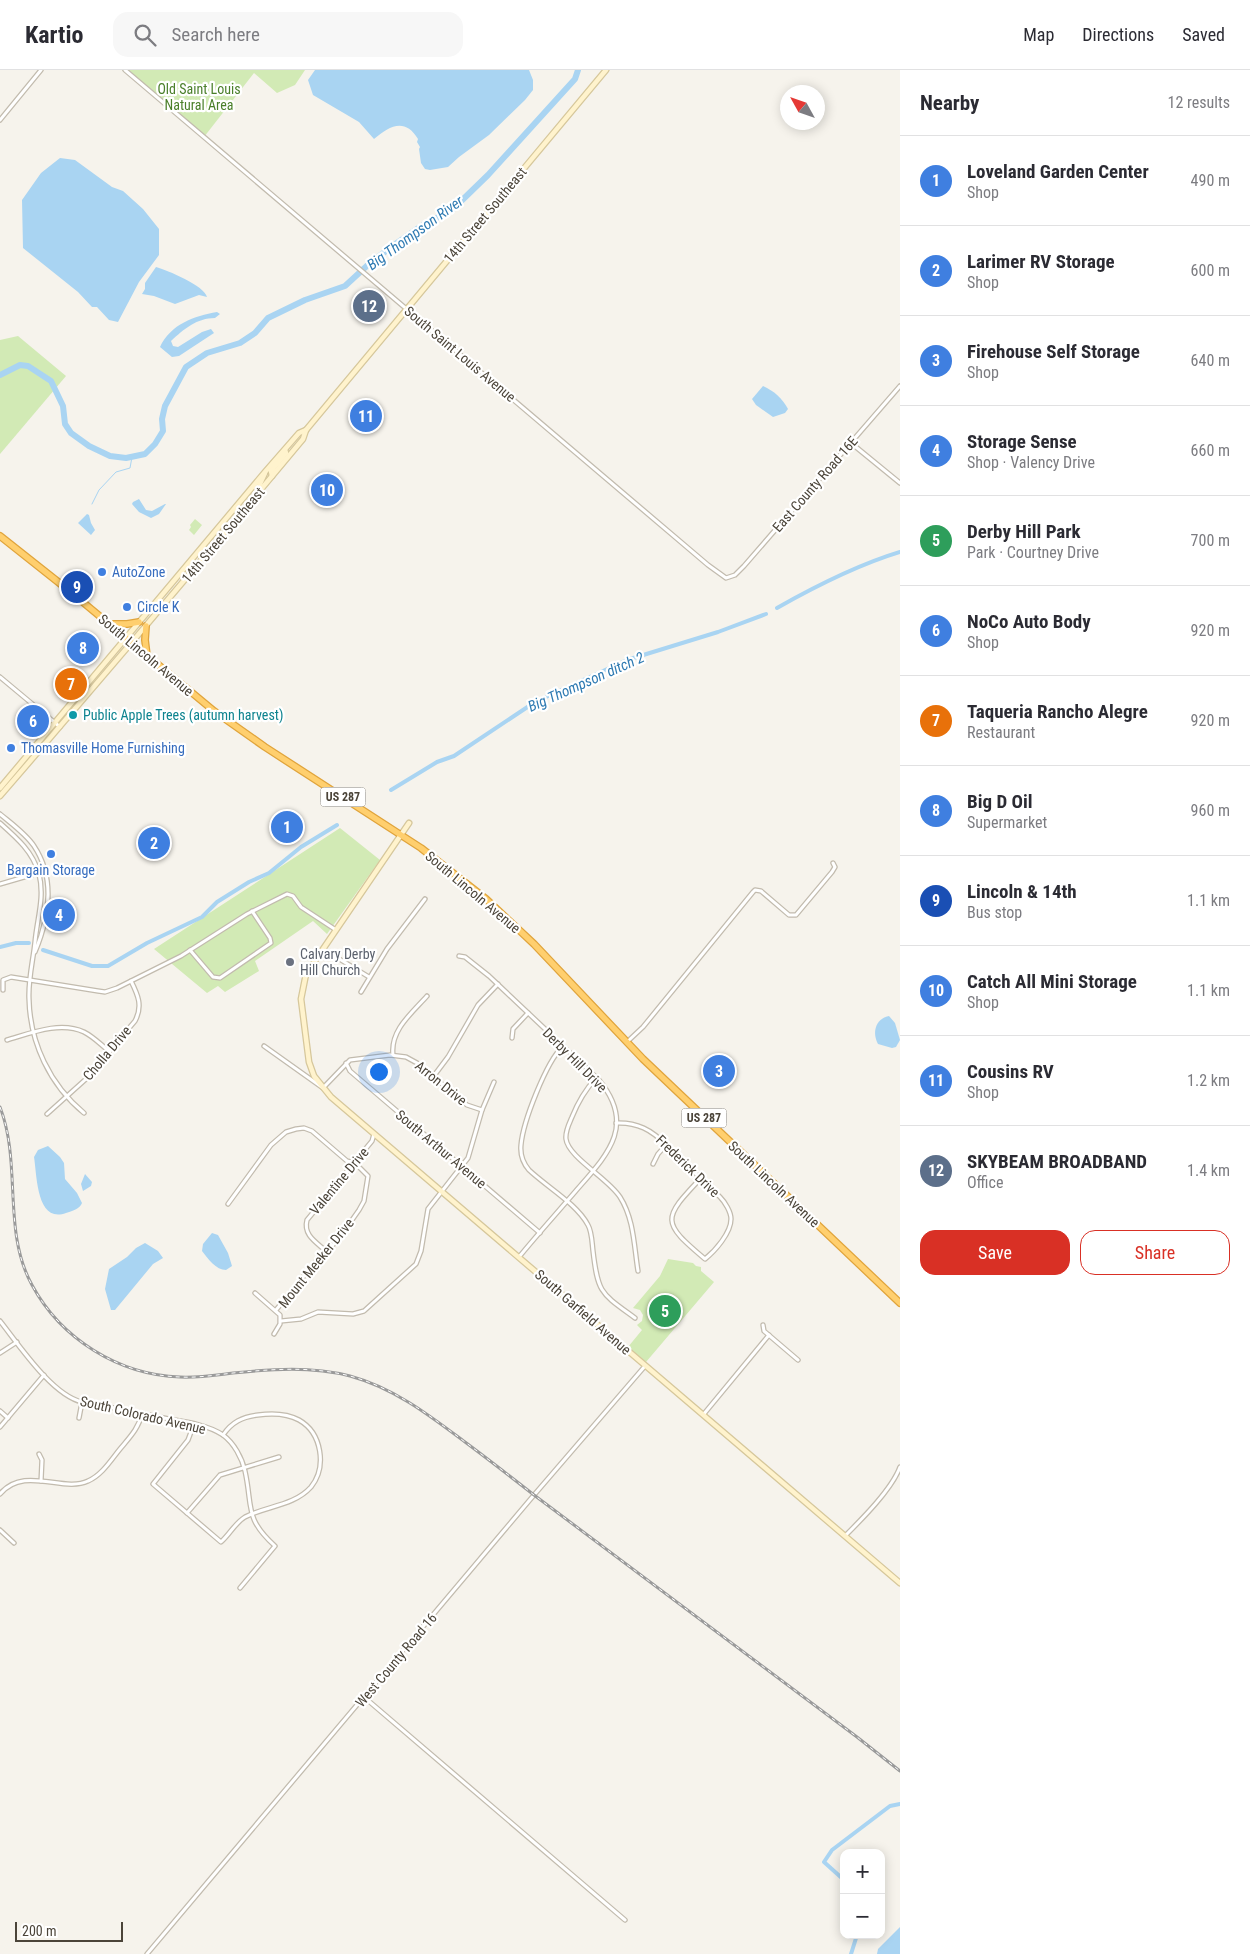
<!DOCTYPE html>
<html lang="en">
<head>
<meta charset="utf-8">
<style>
	body { margin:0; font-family:"Roboto Condensed",sans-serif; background:#f7f7f7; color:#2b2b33 }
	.controls { position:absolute; right:15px; bottom:15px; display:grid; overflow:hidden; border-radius:10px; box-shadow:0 2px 12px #0003 }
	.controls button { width:45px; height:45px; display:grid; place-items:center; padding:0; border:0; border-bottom:1px solid #e1e1e2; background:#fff; color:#2b2b33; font:25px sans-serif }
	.compass { position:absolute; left:780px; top:15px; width:45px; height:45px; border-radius:50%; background:#fff; box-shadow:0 2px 12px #0003; rotate:310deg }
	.scale { position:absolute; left:15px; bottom:12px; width:108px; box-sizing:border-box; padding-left:5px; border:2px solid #4b4439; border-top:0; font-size:14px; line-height:18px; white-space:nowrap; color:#4b4439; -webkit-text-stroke:4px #fff; paint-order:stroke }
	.you { position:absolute; left:378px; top:1001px; width:18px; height:18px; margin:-12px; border:4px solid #fff; border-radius:50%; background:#1a73e8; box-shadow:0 0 0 8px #1a73e833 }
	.badge { display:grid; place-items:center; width:32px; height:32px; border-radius:50%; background:#d93025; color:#fff; font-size:16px; font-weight:700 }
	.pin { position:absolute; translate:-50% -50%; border:2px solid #fff; box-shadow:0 1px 5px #0006 }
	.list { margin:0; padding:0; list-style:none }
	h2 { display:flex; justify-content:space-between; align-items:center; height:65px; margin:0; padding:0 20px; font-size:21px }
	h2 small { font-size:16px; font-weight:400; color:#7c7c81 }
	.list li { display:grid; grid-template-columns:32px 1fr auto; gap:15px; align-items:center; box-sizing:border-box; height:90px; padding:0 20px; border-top:1px solid #e1e1e2 }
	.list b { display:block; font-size:19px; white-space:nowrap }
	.list p { margin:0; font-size:16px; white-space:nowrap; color:#7c7c81 }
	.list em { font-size:16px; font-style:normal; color:#7c7c81 }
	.actions { display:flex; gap:10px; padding:15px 20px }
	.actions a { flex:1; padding:11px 0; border:1px solid #d93025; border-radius:15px; text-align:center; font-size:18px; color:#d93025 }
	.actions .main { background:#d93025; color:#fff }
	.icon { flex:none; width:28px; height:28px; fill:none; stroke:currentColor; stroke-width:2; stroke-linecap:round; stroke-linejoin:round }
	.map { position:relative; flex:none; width:900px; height:1884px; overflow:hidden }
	header { display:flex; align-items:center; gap:30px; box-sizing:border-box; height:70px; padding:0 25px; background:#fff; border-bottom:1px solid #e1e1e2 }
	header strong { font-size:24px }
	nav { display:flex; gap:28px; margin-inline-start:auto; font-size:18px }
	.search { width:350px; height:45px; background:#f7f7f7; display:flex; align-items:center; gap:12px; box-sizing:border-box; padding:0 18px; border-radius:15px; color:#7c7c81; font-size:19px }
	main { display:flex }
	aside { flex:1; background:#fff }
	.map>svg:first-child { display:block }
</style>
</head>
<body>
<header>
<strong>Kartio</strong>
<div class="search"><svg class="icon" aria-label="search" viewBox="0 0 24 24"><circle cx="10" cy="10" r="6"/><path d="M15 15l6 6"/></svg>Search here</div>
<nav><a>Map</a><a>Directions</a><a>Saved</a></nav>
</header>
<main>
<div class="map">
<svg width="900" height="1884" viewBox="0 0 900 1884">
	<rect width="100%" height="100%" fill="#f6f3ec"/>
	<g fill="#d2eab5">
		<polygon points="122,0 305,0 295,15 277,23 254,3 204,67"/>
		<polygon points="18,266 66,306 0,384 0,270"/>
		<polygon points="195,449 202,455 194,465 189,460 191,457 190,455"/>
		<polygon points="340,758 380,790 327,864 313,851 255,891 259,901 225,922 218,916 207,923 154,879"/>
		<polygon points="668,1189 693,1193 696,1196 701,1197 701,1201 714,1212 646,1292 628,1277 642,1260 637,1255 642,1251 643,1245 640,1240 633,1238 660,1206"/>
	</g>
	<g fill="#a9d4f2">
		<path d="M315,0H529L533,10V20L525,30L489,65L459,87L448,97L430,100L425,99L421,93L419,79L420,77L417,72L418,69C405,47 389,56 374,69L359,52L313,25L308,10Z"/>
		<polygon points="60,88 75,90 112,117 123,121 143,139 159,159 159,185 139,212 118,252 109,250 97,237 92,237 78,222 23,178 22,130 41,103"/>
		<path d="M156,197C167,200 205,216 207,227L199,225L175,234L154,226L142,224L145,219V213Z"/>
		<path d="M217,242L220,244L215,248C197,248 184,259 171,271L173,276L178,277L202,262L211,259L214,263L179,286L172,287L160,277C171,254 194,246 217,242Z"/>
		<path d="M763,316C774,321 782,328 788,339L785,343L773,347L756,335L752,329Z"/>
		<polygon points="139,429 146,440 152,441 165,434 166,434 159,444 151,448 139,442 132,434 133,432"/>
		<polygon points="87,444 89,445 91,453 95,460 91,465 78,453"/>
		<path d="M889,946L895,953L900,970L896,977L892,978L878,974C872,963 875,949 889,946Z"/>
		<path d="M48,1076L60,1087L64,1093L65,1109L77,1123L82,1133C80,1139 72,1141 66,1143C36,1154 37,1104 34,1087L38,1080Z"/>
		<polygon points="85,1104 92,1112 91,1116 83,1121 81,1114"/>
		<path d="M212,1163L218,1165L228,1183L232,1196L226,1200C216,1200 208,1189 202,1181L203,1174Z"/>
		<polygon points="145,1173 158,1181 163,1188 153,1194 115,1240 111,1240 105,1219 109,1199 127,1187 136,1178"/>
		<polygon points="900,1857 900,1884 877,1884 878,1879"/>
	</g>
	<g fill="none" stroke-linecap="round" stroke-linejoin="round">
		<polyline stroke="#a9d4f2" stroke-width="1" points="92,434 99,420 116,402 130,398 132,387"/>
		<g stroke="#a9d4f2" stroke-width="4">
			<path d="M777,538C816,516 857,495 900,482"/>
			<polyline points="391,720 437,692 454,686 535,632 627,590 718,562 766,544"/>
			<polyline points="0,877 16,873 29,873"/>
			<polyline points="43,880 92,896 108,896 147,873 202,847 217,832 249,812 269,803 301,777 337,755"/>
			<polyline points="844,1810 824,1792 832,1780 890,1736 900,1734"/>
			<polyline points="851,1884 857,1865"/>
		</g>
		<polyline stroke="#a9d4f2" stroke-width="6" points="0,305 20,295 28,296 51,311 63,336 65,354 71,363 89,376 110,386 126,388 145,384 155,374 163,361 162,349 165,336 186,297 207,283 240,273 255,263 268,248 305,230 345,216 370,193 394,175 420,157 453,139 488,105 575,9 578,0"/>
		<g stroke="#c2bbae" stroke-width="5.5">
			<g id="street">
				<polyline points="125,0 708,495 726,508 735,505 744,496 900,316"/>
				<polyline points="0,50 41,0"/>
				<polyline points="851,373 900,413"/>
				<polyline points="0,607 60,657"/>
				<path d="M0,744C12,754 26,764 34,776C56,809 49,848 35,882"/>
				<path d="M0,753C17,768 33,782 39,804C45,827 37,849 35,872C33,891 28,910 29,929C30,973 50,1015 84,1043"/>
				<polyline points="0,814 38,803"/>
				<polyline points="323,879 369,907"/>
				<polyline points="190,880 213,907 220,908 271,873 270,868 252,841"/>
				<path d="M459,886L465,887L489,906L599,1010C638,1057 605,1087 574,1123C556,1144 537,1165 519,1187"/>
				<polyline points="3,920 3,910 11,907 98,921 105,922 117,918 181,886 247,844 287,824 293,826 301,837 336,860"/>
				<polyline points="361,922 387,879 425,829"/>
				<polyline points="512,968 513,959 528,943"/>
				<path d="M7,970C31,963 60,951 84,962C94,967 101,975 109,981"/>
				<polyline points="627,972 643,957 753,822 755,820 761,821 789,845 796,845 832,802 835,797 833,793"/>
				<polyline points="264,976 323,1018 350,990 390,985 406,987 417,993 467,1035 482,1040"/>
				<path d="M563,976C546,992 523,1052 521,1075C520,1085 523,1093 529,1100C547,1117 577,1134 588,1155C592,1162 592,1173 593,1181C598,1224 601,1223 635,1248"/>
				<path d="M393,985C390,960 412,943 427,926"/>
				<polyline points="346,993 350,1001 540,1163"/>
				<polyline points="433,1007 448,987 478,935 498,914"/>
				<path d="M596,1008C585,1020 578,1032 572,1047C569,1054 565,1061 566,1069C568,1087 609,1109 620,1127C634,1149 634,1176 638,1201"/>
				<path d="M47,1044L86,1009L135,951C143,936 138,925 131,911"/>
				<path d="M616,1053C637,1052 652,1060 666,1075L720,1127C725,1132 731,1142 731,1149C731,1163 715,1181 705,1189C661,1152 662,1149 701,1108"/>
				<polyline points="653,1094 658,1084 666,1075"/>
				<polyline points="228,1134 271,1075 286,1062 296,1059 304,1058 312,1061 347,1091 355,1093 368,1106 364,1131 359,1140 338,1170 317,1190 276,1240"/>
				<path d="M326,1181C316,1172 303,1165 307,1150L372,1071L374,1064"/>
				<polyline points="255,1223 280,1245 280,1254 274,1264"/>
				<path d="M0,1251C19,1275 52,1325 82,1332C111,1337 140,1343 169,1349C187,1352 208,1355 223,1365C234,1373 242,1388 245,1401C253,1437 244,1448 275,1476L240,1518"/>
				<polyline points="281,1251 301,1249 318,1242 353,1244 364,1241 416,1194 421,1181 428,1139 468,1088 482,1040 494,1012"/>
				<polyline points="763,1255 764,1261 798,1290"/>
				<polyline points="0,1283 17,1272"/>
				<polyline points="0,1341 8,1348"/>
				<polyline points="703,1345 769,1265"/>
				<polyline points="79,1348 82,1332"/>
				<path d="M194,1354L188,1370L153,1414L221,1472C230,1464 235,1453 245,1447C266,1436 294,1436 311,1417C327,1397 322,1363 299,1350C286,1343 272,1343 258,1345C242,1347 232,1352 223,1365"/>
				<polyline points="0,1357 44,1305"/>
				<polyline points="39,1384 42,1390 41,1411"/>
				<path d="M0,1424C24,1395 63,1423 88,1411C102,1405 111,1390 120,1379C130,1367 139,1358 142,1343"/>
				<polyline points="187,1443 220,1405 279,1387"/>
				<polyline points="0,1460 14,1473"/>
				<path d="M845,1466C862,1449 892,1419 900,1397"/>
				<polyline points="364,1627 625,1850"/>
				<polyline points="147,1884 534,1425 645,1296"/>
			</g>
		</g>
		<g stroke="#d6c79b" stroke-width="7">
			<g id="secondary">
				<polyline points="272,406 271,401 286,383 285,380"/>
				<polyline points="258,418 265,403"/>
				<polyline points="0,718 265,402 299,363 306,360"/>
				<path d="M0,726C102,608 203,489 303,369L306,360L606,0"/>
				<polyline points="409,753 306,904 301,929 309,992 314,1006 331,1027 900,1513"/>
			</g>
		</g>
		<g stroke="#e0a43c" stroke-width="8">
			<g id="highway">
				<polyline points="0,466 67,519 214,641 265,677 421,778 486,829 534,874 643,989 900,1233"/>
				<polyline points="110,554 127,554 139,552"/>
				<polyline points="146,556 145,570 147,586"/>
			</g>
		</g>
		<use href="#street" stroke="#fff" stroke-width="3"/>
		<use href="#secondary" stroke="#fff3cd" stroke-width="4.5"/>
		<use href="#highway" stroke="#ffcf6e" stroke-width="5.5"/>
		<g stroke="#9a9a9a" stroke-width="3">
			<path id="rail" d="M0,1037C22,1094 2,1161 32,1215C61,1269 119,1305 180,1307C198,1308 216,1305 233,1303C273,1299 311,1296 350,1306C394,1318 429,1345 465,1372C488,1389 511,1407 534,1425L857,1667L900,1701"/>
		</g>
		<use href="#rail" stroke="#fff" stroke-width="1" stroke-dasharray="4" stroke-linecap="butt"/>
	</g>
	<g fill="#3f7fe0" stroke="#fff" stroke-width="2">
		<circle cx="102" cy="502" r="5"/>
		<circle cx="127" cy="537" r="5"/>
		<circle cx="11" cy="678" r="5"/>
		<circle cx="51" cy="784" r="5"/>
	</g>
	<circle fill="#0f9aa8" stroke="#fff" stroke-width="2" cx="73" cy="645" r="5"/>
	<circle fill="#6b7280" stroke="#fff" stroke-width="2" cx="290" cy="892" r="5"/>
	<g text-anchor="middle" stroke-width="4.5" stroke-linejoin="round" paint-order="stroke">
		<g fill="#fff" stroke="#817c74" stroke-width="1">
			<rect x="320.5" y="717.5" width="45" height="19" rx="4"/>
			<rect x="681.5" y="1038.5" width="45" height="19" rx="4"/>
		</g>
		<g font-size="12" font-weight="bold" fill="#4b4439">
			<text x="343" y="731">US 287</text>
			<text x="704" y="1052">US 287</text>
		</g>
		<g font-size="14" fill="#4a7f2a" stroke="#fff">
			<text x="199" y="24">Old Saint Louis<tspan x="199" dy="16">Natural Area</tspan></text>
		</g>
		<g font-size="14" fill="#4b4439" stroke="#fff">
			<text transform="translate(485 145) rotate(-50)" y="5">14th Street Southeast</text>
			<text transform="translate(460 284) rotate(40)" y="5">South Saint Louis Avenue</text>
			<text transform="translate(815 414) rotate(-49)" y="5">East County Road 16E</text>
			<text transform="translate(223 465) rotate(-50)" y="5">14th Street Southeast</text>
			<text transform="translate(146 585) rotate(40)" y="5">South Lincoln Avenue</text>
			<text transform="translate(473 822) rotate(40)" y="5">South Lincoln Avenue</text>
			<text transform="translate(107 983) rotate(-50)" y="5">Cholla Drive</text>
			<text transform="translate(575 990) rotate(45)" y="5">Derby Hill Drive</text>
			<text transform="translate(441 1013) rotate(39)" y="5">Arron Drive</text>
			<text transform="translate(441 1079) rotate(40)" y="5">South Arthur Avenue</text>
			<text transform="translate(688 1096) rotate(44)" y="5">Frederick Drive</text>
			<text transform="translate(339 1111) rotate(-50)" y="5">Valentine Drive</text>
			<text transform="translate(774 1114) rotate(43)" y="5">South Lincoln Avenue</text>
			<text transform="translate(316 1193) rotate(-51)" y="5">Mount Meeker Drive</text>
			<text transform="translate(583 1242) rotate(41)" y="5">South Garfield Avenue</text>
			<text transform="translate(143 1345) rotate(13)" y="5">South Colorado Avenue</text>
			<text transform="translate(396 1590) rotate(-50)" y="5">West County Road 16</text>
		</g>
		<g font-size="14" fill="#366cbe" stroke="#fff" text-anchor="start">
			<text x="112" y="507">AutoZone</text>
			<text x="137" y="542">Circle K</text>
			<text x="21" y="683">Thomasville Home Furnishing</text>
			<text x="51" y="805" text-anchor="middle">Bargain Storage</text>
		</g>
		<g font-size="14" fill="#0d838f" stroke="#fff" text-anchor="start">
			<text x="83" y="650">Public Apple Trees (autumn harvest)</text>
		</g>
		<g font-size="14" fill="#5b616d" stroke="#fff" text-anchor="start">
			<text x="300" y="889">Calvary Derby<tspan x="300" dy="16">Hill Church</tspan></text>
		</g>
		<g font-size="15" font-style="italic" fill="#2e7ab2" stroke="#fff">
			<text transform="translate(415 163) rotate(-36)" y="5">Big Thompson River</text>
			<text transform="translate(586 612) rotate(-24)" y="5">Big Thompson ditch 2</text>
		</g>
	</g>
</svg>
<div class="controls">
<button>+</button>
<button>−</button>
</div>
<svg class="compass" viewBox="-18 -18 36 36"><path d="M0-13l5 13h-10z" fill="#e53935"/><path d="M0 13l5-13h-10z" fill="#7c7c81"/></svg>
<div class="scale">200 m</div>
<div class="you"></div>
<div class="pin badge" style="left:287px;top:757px;background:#3f7fe0">1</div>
<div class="pin badge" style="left:154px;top:773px;background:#3f7fe0">2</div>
<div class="pin badge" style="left:719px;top:1001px;background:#3f7fe0">3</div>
<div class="pin badge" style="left:59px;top:845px;background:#3f7fe0">4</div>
<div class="pin badge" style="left:665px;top:1241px;background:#2e9e5b">5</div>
<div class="pin badge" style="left:33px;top:651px;background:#3f7fe0">6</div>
<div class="pin badge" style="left:71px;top:614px;background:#e8710a">7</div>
<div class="pin badge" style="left:83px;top:578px;background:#3f7fe0">8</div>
<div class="pin badge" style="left:77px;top:517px;background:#1a4fb4">9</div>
<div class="pin badge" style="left:327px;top:420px;background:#3f7fe0">10</div>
<div class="pin badge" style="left:366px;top:346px;background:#3f7fe0">11</div>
<div class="pin badge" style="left:369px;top:236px;background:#5c6f8a">12</div>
</div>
<aside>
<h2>Nearby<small>12 results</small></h2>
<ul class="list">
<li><span class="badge" style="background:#3f7fe0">1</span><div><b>Loveland Garden Center</b><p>Shop</p></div><em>490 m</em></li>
<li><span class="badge" style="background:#3f7fe0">2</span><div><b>Larimer RV Storage</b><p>Shop</p></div><em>600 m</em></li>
<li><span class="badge" style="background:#3f7fe0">3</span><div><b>Firehouse Self Storage</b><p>Shop</p></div><em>640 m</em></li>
<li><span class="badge" style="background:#3f7fe0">4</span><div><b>Storage Sense</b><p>Shop · Valency Drive</p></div><em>660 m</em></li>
<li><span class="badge" style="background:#2e9e5b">5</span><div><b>Derby Hill Park</b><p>Park · Courtney Drive</p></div><em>700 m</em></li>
<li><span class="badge" style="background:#3f7fe0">6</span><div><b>NoCo Auto Body</b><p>Shop</p></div><em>920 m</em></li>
<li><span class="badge" style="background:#e8710a">7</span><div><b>Taqueria Rancho Alegre</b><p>Restaurant</p></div><em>920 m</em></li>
<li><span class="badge" style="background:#3f7fe0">8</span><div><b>Big D Oil</b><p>Supermarket</p></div><em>960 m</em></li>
<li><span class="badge" style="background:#1a4fb4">9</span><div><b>Lincoln &amp; 14th</b><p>Bus stop</p></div><em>1.1 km</em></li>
<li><span class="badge" style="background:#3f7fe0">10</span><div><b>Catch All Mini Storage</b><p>Shop</p></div><em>1.1 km</em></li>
<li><span class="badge" style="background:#3f7fe0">11</span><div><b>Cousins RV</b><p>Shop</p></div><em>1.2 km</em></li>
<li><span class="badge" style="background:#5c6f8a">12</span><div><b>SKYBEAM BROADBAND</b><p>Office</p></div><em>1.4 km</em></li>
</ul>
<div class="actions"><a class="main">Save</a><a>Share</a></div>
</aside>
</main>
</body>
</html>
